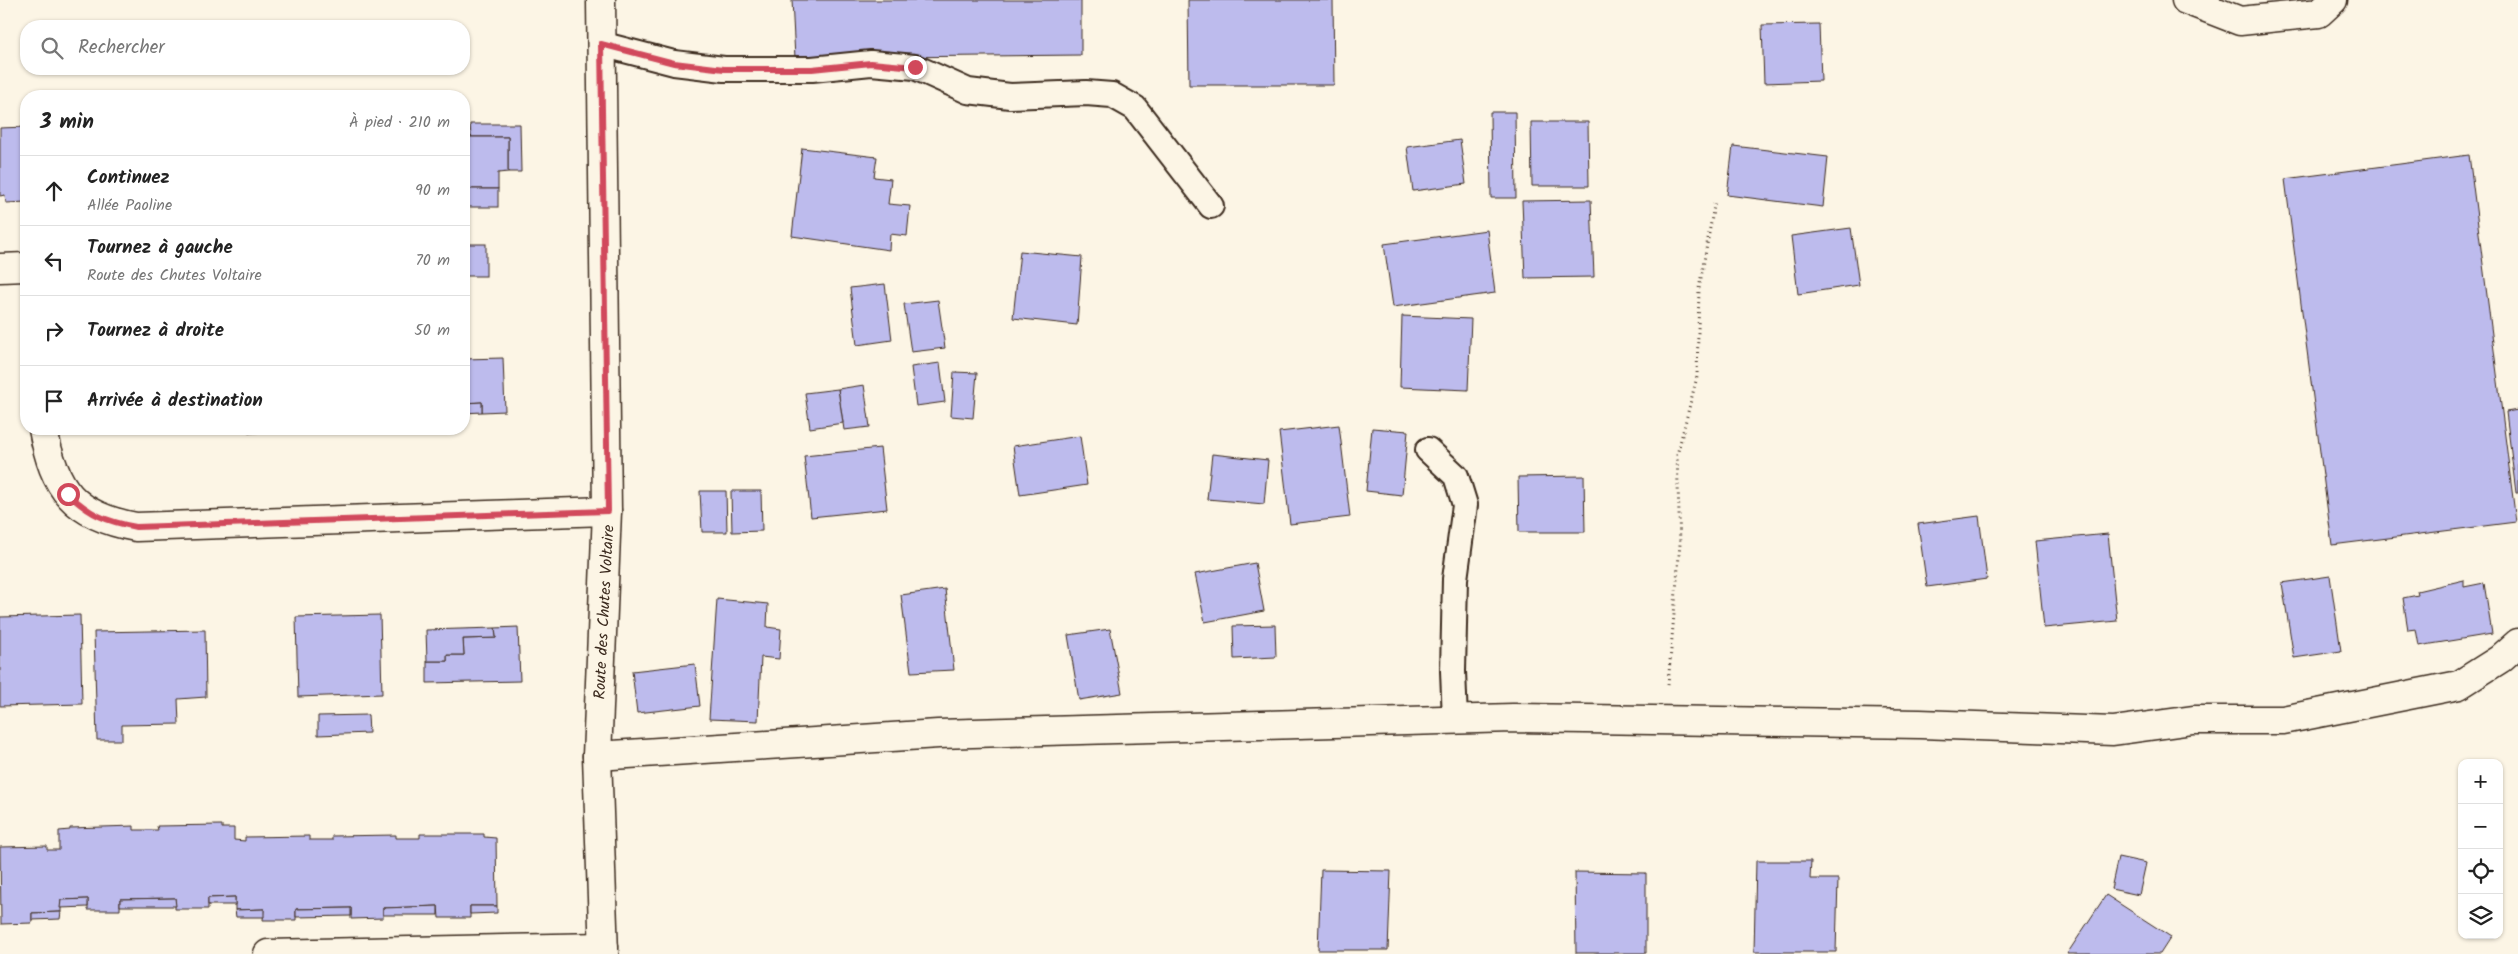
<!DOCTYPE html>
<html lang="fr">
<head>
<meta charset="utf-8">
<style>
	body { margin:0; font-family:Kalam,sans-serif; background:#f2f2f2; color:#222 }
	.controls { position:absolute; right:15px; bottom:15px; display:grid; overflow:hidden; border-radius:10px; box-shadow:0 1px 4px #0004 }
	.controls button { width:45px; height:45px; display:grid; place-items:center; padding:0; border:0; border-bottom:1px solid #e0e0e0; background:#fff; color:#222; font:25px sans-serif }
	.stop { position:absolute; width:15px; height:15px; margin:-11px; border:4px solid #d1495b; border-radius:50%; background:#fff }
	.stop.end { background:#d1495b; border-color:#fff; box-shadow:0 1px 5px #0008 }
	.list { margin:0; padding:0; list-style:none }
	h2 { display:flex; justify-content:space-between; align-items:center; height:65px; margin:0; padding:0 20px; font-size:21px }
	h2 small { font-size:16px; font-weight:400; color:#767676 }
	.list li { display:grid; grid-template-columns:32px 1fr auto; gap:15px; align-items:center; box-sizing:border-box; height:70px; padding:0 20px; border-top:1px solid #e0e0e0 }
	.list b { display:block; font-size:19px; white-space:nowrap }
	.list p { margin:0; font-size:16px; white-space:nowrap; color:#767676 }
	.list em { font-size:16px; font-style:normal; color:#767676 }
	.icon { flex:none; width:28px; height:28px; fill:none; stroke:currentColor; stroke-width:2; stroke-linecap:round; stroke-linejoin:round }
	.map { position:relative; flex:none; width:2518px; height:954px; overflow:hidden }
	.search { position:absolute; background:#fff; box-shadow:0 1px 4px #0004; left:20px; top:20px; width:450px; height:55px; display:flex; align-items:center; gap:12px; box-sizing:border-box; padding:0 18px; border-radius:20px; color:#767676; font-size:19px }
	.panel { position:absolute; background:#fff; box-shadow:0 1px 4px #0004; left:20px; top:90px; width:450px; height:345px; border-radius:20px }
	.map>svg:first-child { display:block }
</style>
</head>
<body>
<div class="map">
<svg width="2518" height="954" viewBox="0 0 2518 954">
	<rect width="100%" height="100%" fill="#fcf5e5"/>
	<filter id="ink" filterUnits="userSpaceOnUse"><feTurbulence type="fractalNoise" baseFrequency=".02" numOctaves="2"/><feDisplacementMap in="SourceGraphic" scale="10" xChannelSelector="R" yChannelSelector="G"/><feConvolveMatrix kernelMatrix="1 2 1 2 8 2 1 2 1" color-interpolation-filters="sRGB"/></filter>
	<g filter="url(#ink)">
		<g fill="#bdbbed" stroke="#3b2a1e">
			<polygon points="792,0 1081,0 1081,55 795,58"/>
			<polygon points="1188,0 1333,0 1334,85 1189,85"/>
			<polygon points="1819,24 1821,81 1764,83 1762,25"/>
			<polygon points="1490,112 1515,112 1516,198 1491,198"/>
			<polygon points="1531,122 1588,122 1589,186 1532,186"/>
			<polygon points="470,124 520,124 521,172 508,172 508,137 471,137"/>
			<polygon points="26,127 26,202 6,203 5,195 0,196 0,128"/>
			<polygon points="464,137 508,137 508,172 498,173 498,189 464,189"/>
			<polygon points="1460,140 1466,184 1413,191 1407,147"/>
			<polygon points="1733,146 1828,157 1823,207 1727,195"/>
			<polygon points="802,148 877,157 874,177 891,179 888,204 910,206 907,236 890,234 889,250 792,236"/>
			<polygon points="2469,155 2516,522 2332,545 2285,179"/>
			<rect x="464" y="189" width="34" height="18"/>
			<polygon points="1591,200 1594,277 1525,278 1522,201"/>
			<polygon points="1851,228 1859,285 1798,294 1791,236"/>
			<polygon points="1487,230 1495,293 1393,307 1384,244"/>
			<rect x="464" y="244" width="22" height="32"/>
			<polygon points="1020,251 1082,257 1077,325 1013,318"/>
			<polygon points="885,284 892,340 857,345 850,288"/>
			<polygon points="938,300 945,348 911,352 904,304"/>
			<polygon points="1402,316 1471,319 1468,390 1400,387"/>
			<polygon points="503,358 505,411 482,412 482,402 464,403 464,359"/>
			<polygon points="940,363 945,402 916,406 911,367"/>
			<polygon points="954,372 977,373 973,418 951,416"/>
			<polygon points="864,385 870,427 844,430 838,389"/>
			<polygon points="838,389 843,423 810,428 805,393"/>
			<polygon points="482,402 482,412 464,413 464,403"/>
			<polygon points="2518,410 2518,493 2516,493 2506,412"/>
			<polygon points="1339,425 1350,517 1290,524 1279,432"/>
			<polygon points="1372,428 1408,431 1402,495 1366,491"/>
			<polygon points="249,429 269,429 269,432 249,433"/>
			<rect x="269" y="429" width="22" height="3"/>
			<polygon points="291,429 361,429 361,430 291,432"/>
			<polygon points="1080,436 1087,485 1020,495 1013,446"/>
			<polygon points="880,448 887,509 811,517 804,456"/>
			<polygon points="1212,454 1268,460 1264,504 1207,499"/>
			<polygon points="1584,476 1585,532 1519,532 1518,477"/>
			<polygon points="700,491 726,491 727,532 702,532"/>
			<polygon points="731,491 761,491 762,531 732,532"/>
			<polygon points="1979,516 1987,579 1927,587 1918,524"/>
			<polygon points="2108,534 2117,621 2044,628 2035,541"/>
			<polygon points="1255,563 1264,611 1205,622 1195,574"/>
			<polygon points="2330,576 2341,651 2294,658 2282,583"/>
			<polygon points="2464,580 2464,587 2484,583 2492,634 2419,646 2416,629 2408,630 2403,598 2418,595 2417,591"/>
			<polygon points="945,589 954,670 911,672 901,595"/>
			<polygon points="717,599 768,604 767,627 781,629 779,659 761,657 758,721 709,719"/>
			<polygon points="80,615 82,704 0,706 0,617"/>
			<polygon points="380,615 382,694 298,697 296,617"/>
			<polygon points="1275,625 1276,657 1234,659 1233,626"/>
			<polygon points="518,627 520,681 427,683 427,661 447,661 447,655 464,655 463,639 496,638 495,628"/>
			<polygon points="495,628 496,638 463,639 464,655 447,655 447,661 427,661 426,630"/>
			<polygon points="1110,629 1122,693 1079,700 1068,635"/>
			<polygon points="205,630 206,697 178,699 179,724 122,725 122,740 97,740 94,632"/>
			<polygon points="695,664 700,706 637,713 632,671"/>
			<polygon points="368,715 369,733 318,735 318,716"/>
			<polygon points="222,825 222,828 234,828 234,840 245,841 245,837 309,836 309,840 332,840 332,836 396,835 396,838 420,838 420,834 484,834 484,837 496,838 497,906 470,906 470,918 439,918 438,906 383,908 383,918 351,919 351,908 296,909 296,920 263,920 264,909 235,910 235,897 208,898 208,909 175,909 175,898 120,899 120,910 88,910 88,899 61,900 61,912 32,913 32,923 1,924 0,847 47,846 47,850 59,850 59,831 70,830 70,828 134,826 134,830 158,830 157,826"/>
			<polygon points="2118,857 2146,863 2139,895 2111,889"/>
			<polygon points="1756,861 1811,861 1810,879 1838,879 1836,952 1754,952"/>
			<polygon points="1321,870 1391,871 1388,950 1318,950"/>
			<polygon points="1575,872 1646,873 1646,953 1576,953"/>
			<polygon points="2106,895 2171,937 2160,954 2067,954"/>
			<polygon points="235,897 235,905 208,905 208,898"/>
			<polygon points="175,898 176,906 120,906 120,899"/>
			<polygon points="88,899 88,907 60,908 61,900"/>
			<polygon points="438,906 438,915 383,915 383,908"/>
			<polygon points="470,906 497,906 497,913 470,914"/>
			<polygon points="351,908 351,916 296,917 296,909"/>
			<polygon points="264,909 264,917 236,917 235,910"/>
			<polygon points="61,912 60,919 32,920 32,913"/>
		</g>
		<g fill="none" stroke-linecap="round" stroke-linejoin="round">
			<g stroke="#3b2a1e" stroke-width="28">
				<g id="service">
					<polyline points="601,44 674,63 724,69 812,69 871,63 915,67 968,91 1010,96 1086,93 1112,95 1135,108 1211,206"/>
					<polyline points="1428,450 1456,476 1465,505 1455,579 1453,671 1455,720"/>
				</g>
			</g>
			<g stroke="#3b2a1e" stroke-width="31">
				<g id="minor">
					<polyline points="601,0 607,511 597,756 604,954"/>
					<polyline points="2186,0 2240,21 2319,13 2333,0"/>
					<polyline points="0,268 26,267"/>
					<path d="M43,429C54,489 74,516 136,527L607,511"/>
					<polyline points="597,756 938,734 1513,718 1920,724 2113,731 2193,720 2283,720 2459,685 2500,659 2518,643"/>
					<polyline points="268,954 604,947"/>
				</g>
			</g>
			<polyline stroke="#3b2a1e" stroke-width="3" stroke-dasharray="1 4" stroke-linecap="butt" points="1668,685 1680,544 1677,455 1697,377 1699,289 1715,200"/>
			<use href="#service" stroke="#fcf5e5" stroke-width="24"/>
			<use href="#minor" stroke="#fcf5e5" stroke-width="28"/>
		</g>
	</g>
	<g fill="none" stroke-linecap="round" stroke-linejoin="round" filter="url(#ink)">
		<path stroke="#d1495b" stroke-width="6" d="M68,494C91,515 105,521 136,527L608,511L601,44L674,63L724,69H812L871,63L915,67"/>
	</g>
	<g text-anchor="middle" stroke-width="5" stroke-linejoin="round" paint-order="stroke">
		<g font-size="16" fill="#3b2a1e" stroke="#fcf5e5">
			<text transform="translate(603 612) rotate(-87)" y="6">Route des Chutes Voltaire</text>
		</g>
	</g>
</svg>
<div class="controls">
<button>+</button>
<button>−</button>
<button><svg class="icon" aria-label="locate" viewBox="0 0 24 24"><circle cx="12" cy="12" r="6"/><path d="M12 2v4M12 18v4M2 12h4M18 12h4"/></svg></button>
<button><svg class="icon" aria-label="layers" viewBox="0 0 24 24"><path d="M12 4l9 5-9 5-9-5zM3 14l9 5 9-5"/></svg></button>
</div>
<div class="stop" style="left:68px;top:494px"></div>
<div class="stop end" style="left:915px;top:67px"></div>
<div class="search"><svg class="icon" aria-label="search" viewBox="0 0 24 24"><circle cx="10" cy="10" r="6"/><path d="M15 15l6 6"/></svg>Rechercher</div>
<section class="panel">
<h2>3 min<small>À pied · 210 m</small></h2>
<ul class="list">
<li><svg class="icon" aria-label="ahead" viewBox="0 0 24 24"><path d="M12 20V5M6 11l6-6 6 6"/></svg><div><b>Continuez</b><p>Allée Paoline</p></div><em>90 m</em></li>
<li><svg class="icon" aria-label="left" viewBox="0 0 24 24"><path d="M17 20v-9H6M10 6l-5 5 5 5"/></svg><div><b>Tournez à gauche</b><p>Route des Chutes Voltaire</p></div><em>70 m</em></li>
<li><svg class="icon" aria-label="right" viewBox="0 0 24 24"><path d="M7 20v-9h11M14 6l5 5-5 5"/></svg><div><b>Tournez à droite</b></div><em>50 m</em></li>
<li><svg class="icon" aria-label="arrive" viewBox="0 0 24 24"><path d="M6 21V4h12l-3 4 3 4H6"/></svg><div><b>Arrivée à destination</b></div></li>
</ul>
</section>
</div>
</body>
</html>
